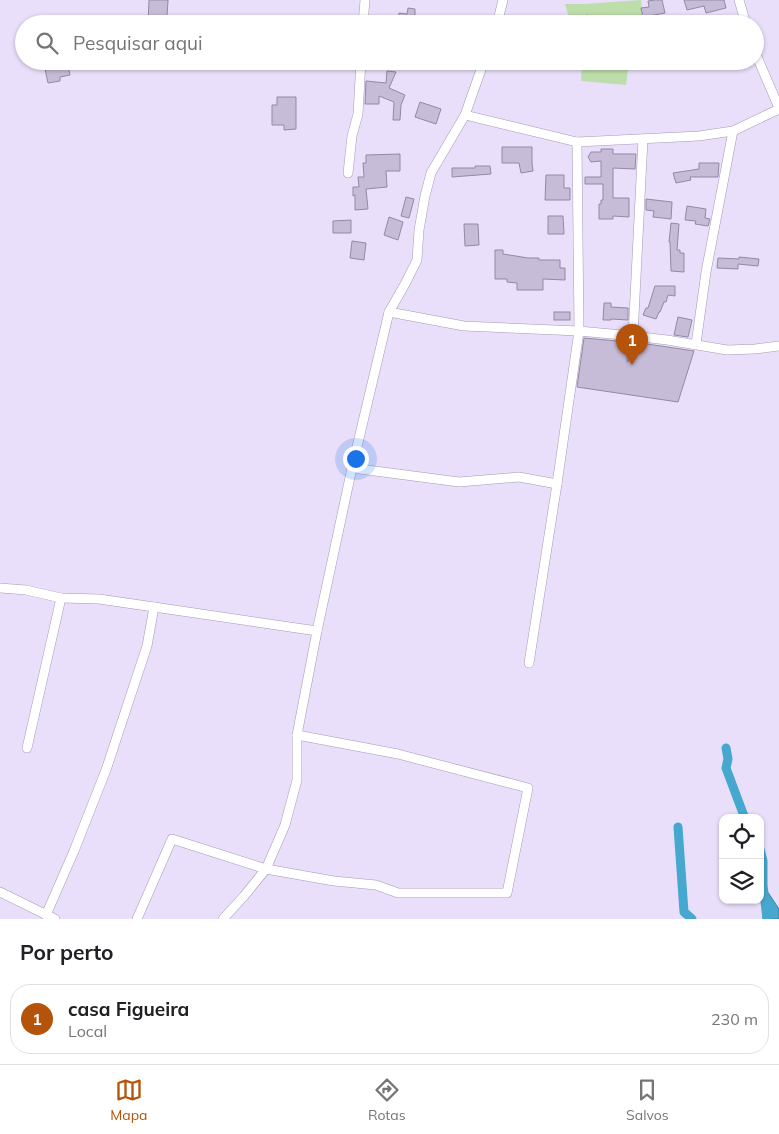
<!DOCTYPE html>
<html lang="pt">
<head>
<meta charset="utf-8">
<style>
	body { margin:0; font-family:Mulish,sans-serif; background:#f6f6f6; color:#202124 }
	.controls { position:absolute; right:15px; bottom:15px; display:grid; overflow:hidden; border-radius:10px; box-shadow:0 1px 4px #0004 }
	.controls button { width:45px; height:45px; display:grid; place-items:center; padding:0; border:0; border-bottom:1px solid #e0e0e0; background:#fff; color:#202124; font:25px sans-serif }
	.you { position:absolute; left:355px; top:458px; width:18px; height:18px; margin:-12px; border:4px solid #fff; border-radius:50%; background:#1a73e8; box-shadow:0 0 0 8px #1a73e833 }
	.badge { display:grid; place-items:center; width:32px; height:32px; border-radius:50%; background:#b45309; color:#fff; font-size:16px; font-weight:700 }
	.pin { position:absolute; translate:-50% -41px; filter:drop-shadow(0 1px 2px #0008) }
	.pin::after { content:''; position:absolute; top:26px; width:18px; height:15px; background:inherit; clip-path:polygon(0 0,100% 0,50% 100%) }
	.list { margin:0; padding:0; list-style:none }
	h2 { display:flex; justify-content:space-between; align-items:center; height:65px; margin:0; padding:0 20px; font-size:21px }
	h2 small { font-size:16px; font-weight:400; color:#757577 }
	.list li { display:grid; grid-template-columns:32px 1fr auto; gap:15px; align-items:center; box-sizing:border-box; height:70px; margin:0 10px 10px; padding:0 10px; border:1px solid #e0e0e0; border-radius:20px }
	.list b { display:block; font-size:19px; white-space:nowrap }
	.list p { margin:0; font-size:16px; white-space:nowrap; color:#757577 }
	.list em { font-size:16px; font-style:normal; color:#757577 }
	.icon { flex:none; width:28px; height:28px; fill:none; stroke:currentColor; stroke-width:2; stroke-linecap:round; stroke-linejoin:round }
	.map { position:relative; flex:none; width:779px; height:919px; overflow:hidden }
	.search { position:absolute; background:#fff; box-shadow:0 1px 4px #0004; left:15px; right:15px; top:15px; height:55px; display:flex; align-items:center; gap:12px; box-sizing:border-box; padding:0 18px; border-radius:28px; color:#757577; font-size:19px }
	.sheet { height:145px; background:#fff }
	nav { display:flex; justify-content:space-around; align-items:center; box-sizing:border-box; height:70px; border-top:1px solid #e0e0e0; background:#fff; font-size:14px; color:#757577 }
	nav a { display:grid; justify-items:center; gap:2px }
	nav .on { color:#b45309 }
	.map>svg:first-child { display:block }
</style>
</head>
<body>
<div class="map">
<svg width="779" height="919" viewBox="0 0 779 919">
	<rect width="100%" height="100%" fill="#e9dffb"/>
	<g fill="#bdddaa">
		<polygon points="641,0 643,17 647,16 646,24 571,24 565,4 585,4"/>
		<polygon points="582,61 629,61 626,85 581,81"/>
	</g>
	<polygon fill="#46a8ce" stroke="#3e819f" points="763,885 779,909 779,919 763,919"/>
	<g fill="none" stroke-linecap="round" stroke-linejoin="round">
		<g stroke="#46a8ce" stroke-width="9">
			<polyline points="726,748 728,759 726,768 744,816 746,818"/>
			<polyline points="678,827 684,912 692,919"/>
			<polyline points="760,849 763,861 763,885 767,919"/>
		</g>
	</g>
	<g fill="#c7bcd8" stroke="#9389a3">
		<polygon points="149,0 168,0 167,17 157,17 156,24 148,24"/>
		<polygon points="655,0 662,0 665,13 643,17 641,8 649,7 648,1"/>
		<polygon points="684,0 724,0 726,8 706,13 704,6 687,10"/>
		<polygon points="408,8 415,9 415,20 407,19 407,17 407,24 398,23 399,13 407,14"/>
		<polygon points="588,15 590,24 563,24 563,21"/>
		<polygon points="53,61 67,61 70,75 60,77 60,81 48,83 45,69 47,68 46,63"/>
		<polygon points="367,61 393,61 392,69 367,67"/>
		<polygon points="387,71 396,72 389,88 405,95 401,105 400,120 393,120 394,102 379,96 379,104 365,104 366,81 386,83"/>
		<polygon points="277,97 296,97 296,129 284,130 284,125 272,125 272,105 277,105"/>
		<polygon points="420,102 441,109 436,124 415,117"/>
		<polygon points="502,147 532,147 532,163 533,171 521,173 519,163 502,163"/>
		<polygon points="601,149 613,149 613,154 636,154 635,169 613,168 613,198 629,198 629,217 613,216 613,219 599,219 599,204 601,204 601,200 603,200 603,184 585,184 585,177 601,177 601,161 591,162 588,157 591,152 601,152"/>
		<polygon points="400,154 400,171 386,171 387,187 366,189 368,209 355,210 355,195 353,196 353,187 359,187 358,177 364,177 363,163 366,163 366,155"/>
		<polygon points="699,163 719,163 718,177 690,177 691,180 676,183 673,173 699,169"/>
		<polygon points="475,166 490,166 491,174 452,177 452,168 475,168"/>
		<polygon points="546,175 564,175 564,188 570,188 570,200 545,200"/>
		<polygon points="406,197 414,199 409,218 401,216"/>
		<polygon points="646,199 672,202 671,219 653,217 654,211 646,210"/>
		<polygon points="687,206 706,209 705,218 710,219 708,226 695,224 696,221 685,220"/>
		<polygon points="548,216 563,216 564,234 548,234"/>
		<polygon points="389,217 403,222 398,240 384,235"/>
		<polygon points="351,220 351,233 333,233 333,221"/>
		<polygon points="671,223 679,224 677,250 680,250 680,253 684,253 684,272 671,271 670,242 669,242"/>
		<polygon points="464,224 478,224 479,245 465,246"/>
		<polygon points="352,241 366,243 364,260 350,258"/>
		<polygon points="495,250 503,250 503,254 528,258 539,258 539,260 560,260 560,268 565,268 565,280 543,279 543,290 517,290 517,283 507,282 507,279 495,279"/>
		<polygon points="739,257 759,259 758,266 738,264 738,269 717,268 718,258 739,259"/>
		<polygon points="655,286 675,286 675,296 668,295 666,302 664,302 660,312 659,312 656,319 643,315 646,308 648,308"/>
		<polygon points="604,303 611,303 611,307 628,308 628,320 611,319 611,320 603,320"/>
		<rect x="554" y="312" width="16" height="8"/>
		<polygon points="678,317 692,320 688,337 674,335"/>
		<polygon points="584,338 628,342 627,362 628,362 634,342 694,351 678,402 577,387"/>
	</g>
	<g fill="none" stroke-linecap="round" stroke-linejoin="round">
		<g stroke="#a49ab4" stroke-width="10">
			<g id="street">
				<polyline points="739,0 746,24"/>
				<polyline points="363,24 365,0"/>
				<polyline points="497,24 503,0"/>
				<polyline points="755,52 779,108"/>
				<polyline points="465,115 577,142 699,136 733,131 779,109"/>
				<polyline points="348,173 352,136 358,114 361,61"/>
				<polyline points="389,312 464,326 579,331 633,336 667,340 727,350 755,349 779,346"/>
				<polyline points="633,336 643,139"/>
				<polyline points="696,344 706,272 733,131"/>
				<polyline points="352,468 459,482 519,477 557,484"/>
				<polyline points="0,588 26,590 61,598 27,748"/>
				<polyline points="61,598 99,599 154,607"/>
				<polyline points="317,631 352,468 389,312 405,284 417,260 419,230 425,196 431,173 465,115 484,61"/>
				<polyline points="529,663 557,484 579,331 577,142"/>
				<polyline points="0,892 55,919"/>
				<polyline points="46,915 74,851 106,770 147,646 154,607 317,631 297,735 297,780 285,825 266,869 244,896 223,919"/>
				<polyline points="137,919 172,839 266,869 334,881 376,885 398,893 507,893 528,788 398,754 297,735"/>
			</g>
		</g>
		<use href="#street" stroke="#fff" stroke-width="9"/>
	</g>
</svg>
<div class="controls">
<button><svg class="icon" aria-label="locate" viewBox="0 0 24 24"><circle cx="12" cy="12" r="6"/><path d="M12 2v4M12 18v4M2 12h4M18 12h4"/></svg></button>
<button><svg class="icon" aria-label="layers" viewBox="0 0 24 24"><path d="M12 4l9 5-9 5-9-5zM3 14l9 5 9-5"/></svg></button>
</div>
<div class="you"></div>
<div class="pin badge" style="left:632px;top:365px">1</div>
<div class="search"><svg class="icon" aria-label="search" viewBox="0 0 24 24"><circle cx="10" cy="10" r="6"/><path d="M15 15l6 6"/></svg>Pesquisar aqui</div>
</div>
<section class="sheet">
<h2>Por perto<small></small></h2>
<ul class="list">
<li><span class="badge">1</span><div><b>casa Figueira</b><p>Local</p></div><em>230 m</em></li>
</ul>
</section>
<nav>
<a class="on"><svg class="icon" aria-label="map" viewBox="0 0 24 24"><path d="M3 6l6-2 6 2 6-2v14l-6 2-6-2-6 2zM9 4v14M15 6v14"/></svg>Mapa</a>
<a><svg class="icon" aria-label="directions" viewBox="0 0 24 24"><path d="M12 3l9 9-9 9-9-9zM9 14v-3h6M13 9l2 2-2 2"/></svg>Rotas</a>
<a><svg class="icon" aria-label="saved" viewBox="0 0 24 24"><path d="M7 4h10v16l-5-4-5 4z"/></svg>Salvos</a>
</nav>
</body>
</html>
